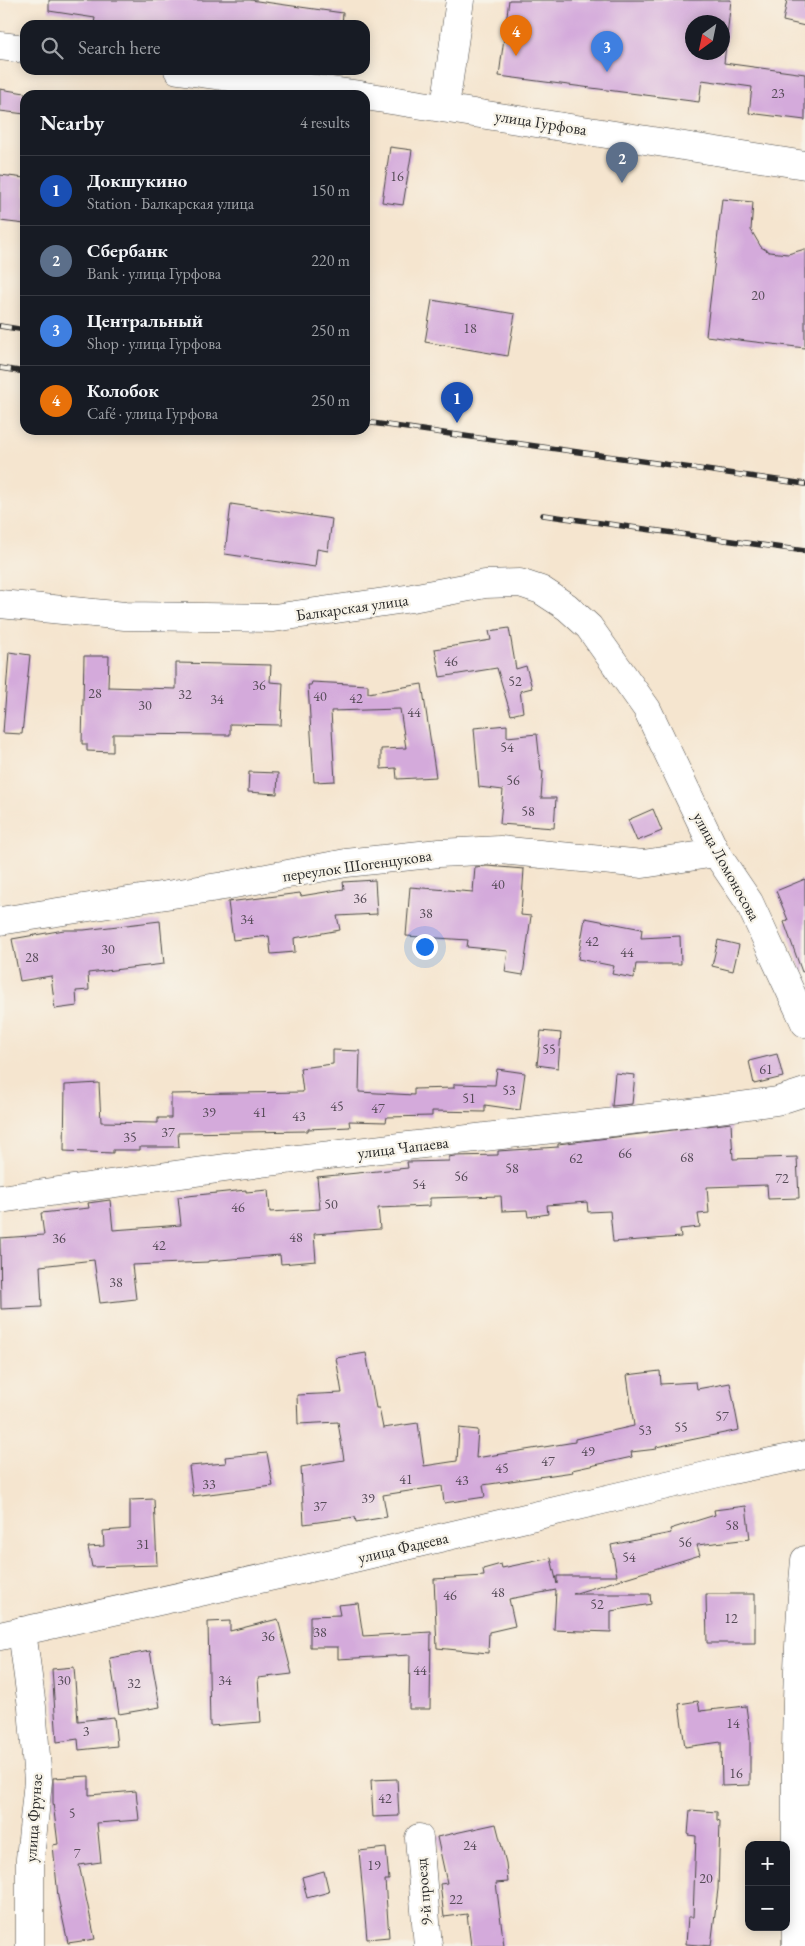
<!DOCTYPE html>
<html lang="en">
<head>
<meta charset="utf-8">
<style>
	body { margin:0; font-family:"EB Garamond",serif; background:#20242c; color:#f1f3f6 }
	.controls { position:absolute; right:15px; bottom:15px; display:grid; overflow:hidden; border-radius:10px; box-shadow:0 2px 12px #0003 }
	.controls button { width:45px; height:45px; display:grid; place-items:center; padding:0; border:0; border-bottom:1px solid #363941; background:#171b24; color:#f1f3f6; font:25px sans-serif }
	.compass { position:absolute; left:685px; top:15px; width:45px; height:45px; border-radius:50%; background:#171b24; box-shadow:0 2px 12px #0003; rotate:213deg }
	.you { position:absolute; left:424px; top:946px; width:18px; height:18px; margin:-12px; border:4px solid #fff; border-radius:50%; background:#1a73e8; box-shadow:0 0 0 8px #1a73e833 }
	.badge { display:grid; place-items:center; width:32px; height:32px; border-radius:50%; background:#b45309; color:#fff; font-size:16px; font-weight:700 }
	.pin { position:absolute; translate:-50% -41px; filter:drop-shadow(0 1px 2px #0008) }
	.pin::after { content:''; position:absolute; top:26px; width:18px; height:15px; background:inherit; clip-path:polygon(0 0,100% 0,50% 100%) }
	.list { margin:0; padding:0; list-style:none }
	h2 { display:flex; justify-content:space-between; align-items:center; height:65px; margin:0; padding:0 20px; font-size:21px }
	h2 small { font-size:16px; font-weight:400; color:#9ea1a6 }
	.list li { display:grid; grid-template-columns:32px 1fr auto; gap:15px; align-items:center; box-sizing:border-box; height:70px; padding:0 20px; border-top:1px solid #363941 }
	.list b { display:block; font-size:19px; white-space:nowrap }
	.list p { margin:0; font-size:16px; white-space:nowrap; color:#9ea1a6 }
	.list em { font-size:16px; font-style:normal; color:#9ea1a6 }
	.icon { flex:none; width:28px; height:28px; fill:none; stroke:currentColor; stroke-width:2; stroke-linecap:round; stroke-linejoin:round }
	.map { position:relative; flex:none; width:805px; height:1946px; overflow:hidden }
	.search { position:absolute; background:#171b24; box-shadow:0 2px 12px #0003; left:20px; top:20px; width:350px; height:55px; display:flex; align-items:center; gap:12px; box-sizing:border-box; padding:0 18px; border-radius:15px; color:#9ea1a6; font-size:19px }
	.panel { position:absolute; background:#171b24; box-shadow:0 2px 12px #0003; left:20px; top:90px; width:350px; height:345px; border-radius:15px }
	.map>svg:first-child { display:block }
</style>
</head>
<body>
<div class="map">
<svg width="805" height="1946" viewBox="0 0 805 1946">
	<rect width="100%" height="100%" fill="#f7f3e8"/>
	<filter id="ink" filterUnits="userSpaceOnUse"><feTurbulence type="fractalNoise" baseFrequency=".02" numOctaves="2"/><feDisplacementMap in="SourceGraphic" scale="10" xChannelSelector="R" yChannelSelector="G"/><feConvolveMatrix kernelMatrix="1 2 1 2 8 2 1 2 1" color-interpolation-filters="sRGB"/></filter>
	<filter id="wash" filterUnits="userSpaceOnUse"><feTurbulence type="fractalNoise" baseFrequency=".0096" numOctaves="4" result="noise"/><feDisplacementMap in="SourceGraphic" scale="20" xChannelSelector="R" yChannelSelector="G"/><feGaussianBlur stdDeviation="1.12" result="paint"/><feColorMatrix in="noise" values="0 0 0 0 0 0 0 0 0 0 0 0 0 0 0 0 0 1.4 0 .05"/><feComposite in="paint" operator="in"/></filter>
	<g filter="url(#wash)">
		<rect width="100%" height="100%" fill="#f5e5cf"/>
		<g id="blocks">
			<g fill="#d4aadb" fill-rule="evenodd">
				<polygon points="49,0 250,0 343,13 342,25 108,25 94,23 95,18 49,11"/>
				<path d="M509,0H731L724,63L805,74V120L749,113L752,87L702,80L699,102L499,76ZM692,22H722V52H692Z"/>
				<polygon points="787,0 805,0 805,26 783,21"/>
				<polygon points="0,89 25,93 25,114 0,111"/>
				<polygon points="390,147 412,150 403,205 382,202"/>
				<polygon points="0,175 25,178 25,224 0,221"/>
				<polygon points="722,199 753,202 751,230 761,247 769,252 788,254 805,249 805,348 706,336"/>
				<polygon points="432,300 515,314 508,356 425,342"/>
				<polygon points="231,504 332,519 328,551 317,549 315,567 225,554"/>
				<polygon points="509,628 516,669 526,666 532,688 520,691 523,712 511,715 497,668 440,677 435,649 491,640 489,631"/>
				<polygon points="9,652 30,655 22,734 3,733"/>
				<polygon points="84,656 109,656 108,687 176,689 176,663 271,665 270,682 283,683 281,725 230,724 230,735 113,734 113,752 87,751 87,744 82,744"/>
				<polygon points="312,682 368,685 368,693 422,684 436,777 397,779 396,768 381,769 381,749 406,748 400,709 331,711 335,781 314,782 308,685 311,685"/>
				<polygon points="507,725 507,737 537,734 541,771 543,771 541,798 556,798 554,828 500,824 503,790 479,787 474,728"/>
				<polygon points="249,772 278,773 277,794 248,792"/>
				<polygon points="653,809 662,831 637,841 628,820"/>
				<polygon points="487,866 524,869 521,915 531,916 523,975 505,972 508,951 467,947 468,940 406,936 410,887 473,892 475,867"/>
				<polygon points="805,879 805,971 802,972 784,922 788,920 776,891"/>
				<polygon points="375,880 377,914 337,916 340,930 294,938 295,952 271,954 269,936 233,940 228,902 300,893 301,896 344,889 343,882"/>
				<polygon points="585,918 642,929 641,938 680,936 681,964 636,964 634,978 612,974 614,966 578,959"/>
				<polygon points="160,921 164,964 88,973 89,990 76,991 77,1006 55,1009 51,976 20,981 12,939 64,930 84,930"/>
				<polygon points="718,940 739,945 733,971 712,966"/>
				<polygon points="541,1031 561,1033 558,1068 537,1065"/>
				<polygon points="333,1050 360,1051 359,1092 414,1095 414,1089 454,1088 454,1084 495,1085 497,1069 525,1073 520,1110 485,1105 485,1112 432,1111 432,1116 387,1117 386,1122 349,1121 350,1127 308,1129 308,1131 178,1133 179,1147 140,1147 140,1150 113,1150 113,1153 64,1151 65,1085 99,1083 101,1122 158,1123 158,1118 171,1118 171,1094 303,1092 300,1068 333,1064"/>
				<polygon points="777,1054 783,1077 754,1084 749,1061"/>
				<polygon points="615,1073 635,1075 632,1104 612,1106"/>
				<polygon points="731,1123 733,1159 797,1157 799,1198 768,1199 767,1185 707,1187 709,1213 698,1214 700,1227 680,1229 681,1237 613,1242 610,1211 588,1212 587,1202 547,1205 548,1214 528,1217 527,1210 502,1211 501,1196 430,1198 430,1206 378,1208 380,1229 314,1234 316,1261 281,1264 280,1255 208,1261 208,1262 132,1265 136,1299 100,1303 94,1260 40,1266 42,1307 1,1309 0,1238 44,1235 41,1213 89,1208 88,1203 110,1200 113,1230 181,1225 178,1197 246,1190 246,1192 268,1190 270,1212 320,1209 317,1177 408,1168 407,1162 449,1161 449,1157 454,1156 498,1155 498,1151 558,1147 558,1144"/>
				<polygon points="366,1353 376,1408 379,1408 383,1428 418,1423 424,1466 457,1461 459,1428 478,1430 476,1458 575,1442 575,1439 634,1426 627,1375 660,1371 661,1384 696,1382 697,1389 730,1383 739,1430 656,1447 657,1449 631,1452 632,1457 572,1470 573,1472 483,1485 485,1497 444,1503 442,1486 383,1495 387,1517 356,1522 355,1517 304,1524 301,1467 344,1460 338,1422 298,1424 297,1395 342,1393 336,1358"/>
				<polygon points="267,1453 273,1486 193,1496 189,1466 226,1463 225,1457"/>
				<polygon points="154,1499 157,1565 92,1567 88,1547 104,1546 103,1531 130,1529 130,1500"/>
				<polygon points="746,1506 750,1539 697,1545 700,1555 573,1594 650,1594 651,1604 611,1611 611,1632 554,1630 556,1590 509,1599 515,1626 489,1632 488,1653 437,1648 434,1579 484,1576 483,1569 501,1564 502,1568 551,1558 557,1584 557,1576 617,1576 611,1545 671,1533 670,1529 715,1515 714,1510"/>
				<polygon points="706,1594 755,1594 755,1643 707,1643"/>
				<polygon points="358,1603 363,1636 431,1632 430,1709 409,1709 410,1655 338,1659 338,1647 310,1647 310,1616 340,1615 338,1605"/>
				<polygon points="278,1619 292,1674 258,1678 261,1722 210,1726 208,1622 230,1621 230,1631"/>
				<polygon points="150,1651 160,1707 119,1714 110,1658"/>
				<polygon points="74,1667 78,1721 114,1717 117,1746 79,1750 78,1739 57,1742 52,1669"/>
				<polygon points="698,1701 700,1711 746,1706 750,1736 750,1785 722,1786 721,1742 685,1747 679,1704"/>
				<polygon points="89,1776 89,1795 136,1791 139,1820 97,1823 101,1862 79,1865 95,1939 68,1943 58,1897 53,1845 58,1844 53,1803 53,1778"/>
				<polygon points="397,1779 399,1816 373,1817 371,1780"/>
				<polygon points="690,1810 717,1812 717,1820 720,1821 718,1889 711,1946 686,1944 688,1917 693,1917 696,1836 688,1835"/>
				<polygon points="496,1824 506,1863 508,1882 496,1883 504,1946 471,1946 467,1914 444,1917 440,1884 447,1883 437,1837"/>
				<polygon points="386,1848 389,1880 385,1880 389,1937 367,1939 359,1851"/>
				<polygon points="324,1871 329,1892 307,1898 302,1877"/>
			</g>
		</g>
	</g>
	<g filter="url(#ink)">
		<use href="#blocks" fill-opacity="0" stroke="#494744" stroke-width="1"/>
		<g fill="none" stroke-linecap="round" stroke-linejoin="round">
			<g stroke="#494744" stroke-width="29">
				<g id="minor">
					<polyline points="0,46 25,49"/>
					<polyline points="178,70 361,95"/>
					<polyline points="365,96 805,165"/>
					<polyline points="445,107 460,0"/>
					<polyline points="0,604 125,616 274,618 412,598 485,584 520,583 541,590 567,607 589,627 647,709 716,853 749,902 805,1023"/>
					<polyline points="0,921 224,886 346,863 439,853 500,850 643,864 716,853"/>
					<polyline points="0,1199 261,1163 683,1114 777,1101 805,1092"/>
					<polyline points="22,1631 32,1707 38,1781 30,1859 30,1946"/>
					<polyline points="0,1636 337,1562 727,1471 805,1455"/>
					<polyline points="419,1838 428,1946"/>
					<path d="M796,1946C796,1818 793,1688 805,1560"/>
				</g>
			</g>
			<use href="#minor" stroke="#fff" stroke-width="28"/>
			<g stroke="#2b2b2b" stroke-width="5.5">
				<g id="rail">
					<polyline points="0,326 25,330"/>
					<polyline points="0,368 25,372"/>
					<polyline points="365,422 805,484"/>
					<polyline points="543,515 805,551"/>
				</g>
			</g>
			<use href="#rail" stroke="#f7f3e8" stroke-width="4" stroke-dasharray="11" stroke-linecap="butt"/>
		</g>
	</g>
	<g text-anchor="middle" stroke-width="4.5" stroke-linejoin="round" paint-order="stroke">
		<g font-size="14" fill="#554b57">
			<text x="778" y="98">23</text>
			<text x="397" y="181">16</text>
			<text x="758" y="300">20</text>
			<text x="470" y="333">18</text>
			<text x="451" y="666">46</text>
			<text x="515" y="686">52</text>
			<text x="259" y="690">36</text>
			<text x="95" y="698">28</text>
			<text x="185" y="699">32</text>
			<text x="320" y="701">40</text>
			<text x="356" y="703">42</text>
			<text x="217" y="704">34</text>
			<text x="145" y="710">30</text>
			<text x="414" y="717">44</text>
			<text x="507" y="752">54</text>
			<text x="513" y="785">56</text>
			<text x="528" y="816">58</text>
			<text x="498" y="889">40</text>
			<text x="360" y="903">36</text>
			<text x="426" y="918">38</text>
			<text x="247" y="924">34</text>
			<text x="592" y="946">42</text>
			<text x="108" y="954">30</text>
			<text x="627" y="957">44</text>
			<text x="32" y="962">28</text>
			<text x="549" y="1054">55</text>
			<text x="766" y="1074">61</text>
			<text x="509" y="1095">53</text>
			<text x="469" y="1103">51</text>
			<text x="337" y="1111">45</text>
			<text x="378" y="1113">47</text>
			<text x="209" y="1117">39</text>
			<text x="260" y="1117">41</text>
			<text x="299" y="1121">43</text>
			<text x="168" y="1137">37</text>
			<text x="130" y="1142">35</text>
			<text x="625" y="1158">66</text>
			<text x="687" y="1162">68</text>
			<text x="576" y="1163">62</text>
			<text x="512" y="1173">58</text>
			<text x="461" y="1181">56</text>
			<text x="782" y="1183">72</text>
			<text x="419" y="1189">54</text>
			<text x="331" y="1209">50</text>
			<text x="238" y="1212">46</text>
			<text x="296" y="1242">48</text>
			<text x="59" y="1243">36</text>
			<text x="159" y="1250">42</text>
			<text x="116" y="1287">38</text>
			<text x="722" y="1421">57</text>
			<text x="681" y="1432">55</text>
			<text x="645" y="1435">53</text>
			<text x="588" y="1456">49</text>
			<text x="548" y="1466">47</text>
			<text x="502" y="1473">45</text>
			<text x="406" y="1484">41</text>
			<text x="462" y="1485">43</text>
			<text x="209" y="1489">33</text>
			<text x="368" y="1503">39</text>
			<text x="320" y="1511">37</text>
			<text x="732" y="1530">58</text>
			<text x="685" y="1547">56</text>
			<text x="143" y="1549">31</text>
			<text x="629" y="1562">54</text>
			<text x="498" y="1597">48</text>
			<text x="450" y="1600">46</text>
			<text x="597" y="1609">52</text>
			<text x="731" y="1623">12</text>
			<text x="320" y="1637">38</text>
			<text x="268" y="1641">36</text>
			<text x="420" y="1675">44</text>
			<text x="64" y="1685">30</text>
			<text x="225" y="1685">34</text>
			<text x="134" y="1688">32</text>
			<text x="733" y="1728">14</text>
			<text x="86" y="1736">3</text>
			<text x="736" y="1778">16</text>
			<text x="385" y="1803">42</text>
			<text x="72" y="1818">5</text>
			<text x="470" y="1850">24</text>
			<text x="77" y="1858">7</text>
			<text x="374" y="1870">19</text>
			<text x="706" y="1883">20</text>
			<text x="456" y="1904">22</text>
		</g>
		<g font-size="16" fill="#2b2b2b" stroke="#f7f3e8">
			<text transform="translate(541 122) rotate(9)" y="6">улица Гурфова</text>
			<text transform="translate(352 607) rotate(-8)" y="6">Балкарская улица</text>
			<text transform="translate(357 865) rotate(-8)" y="6">переулок Шогенцукова</text>
			<text transform="translate(727 866) rotate(61)" y="6">улица Ломоносова</text>
			<text transform="translate(403 1147) rotate(-7)" y="6">улица Чапаева</text>
			<text transform="translate(403 1547) rotate(-13)" y="6">улица Фадеева</text>
			<text transform="translate(33 1818) rotate(-86)" y="6">улица Фрунзе</text>
			<text transform="translate(423 1892) rotate(-95)" y="6">9-й проезд</text>
		</g>
	</g>
</svg>
<div class="controls">
<button>+</button>
<button>−</button>
</div>
<svg class="compass" viewBox="-18 -18 36 36"><path d="M0-13l5 13h-10z" fill="#e53935"/><path d="M0 13l5-13h-10z" fill="#9ea1a6"/></svg>
<div class="you"></div>
<div class="pin badge" style="left:457px;top:423px;background:#1a4fb4">1</div>
<div class="pin badge" style="left:622px;top:183px;background:#5c6f8a">2</div>
<div class="pin badge" style="left:607px;top:72px;background:#3f7fe0">3</div>
<div class="pin badge" style="left:516px;top:56px;background:#e8710a">4</div>
<div class="search"><svg class="icon" aria-label="search" viewBox="0 0 24 24"><circle cx="10" cy="10" r="6"/><path d="M15 15l6 6"/></svg>Search here</div>
<section class="panel">
<h2>Nearby<small>4 results</small></h2>
<ul class="list">
<li><span class="badge" style="background:#1a4fb4">1</span><div><b>Докшукино</b><p>Station · Балкарская улица</p></div><em>150 m</em></li>
<li><span class="badge" style="background:#5c6f8a">2</span><div><b>Сбербанк</b><p>Bank · улица Гурфова</p></div><em>220 m</em></li>
<li><span class="badge" style="background:#3f7fe0">3</span><div><b>Центральный</b><p>Shop · улица Гурфова</p></div><em>250 m</em></li>
<li><span class="badge" style="background:#e8710a">4</span><div><b>Колобок</b><p>Café · улица Гурфова</p></div><em>250 m</em></li>
</ul>
</section>
</div>
</body>
</html>
